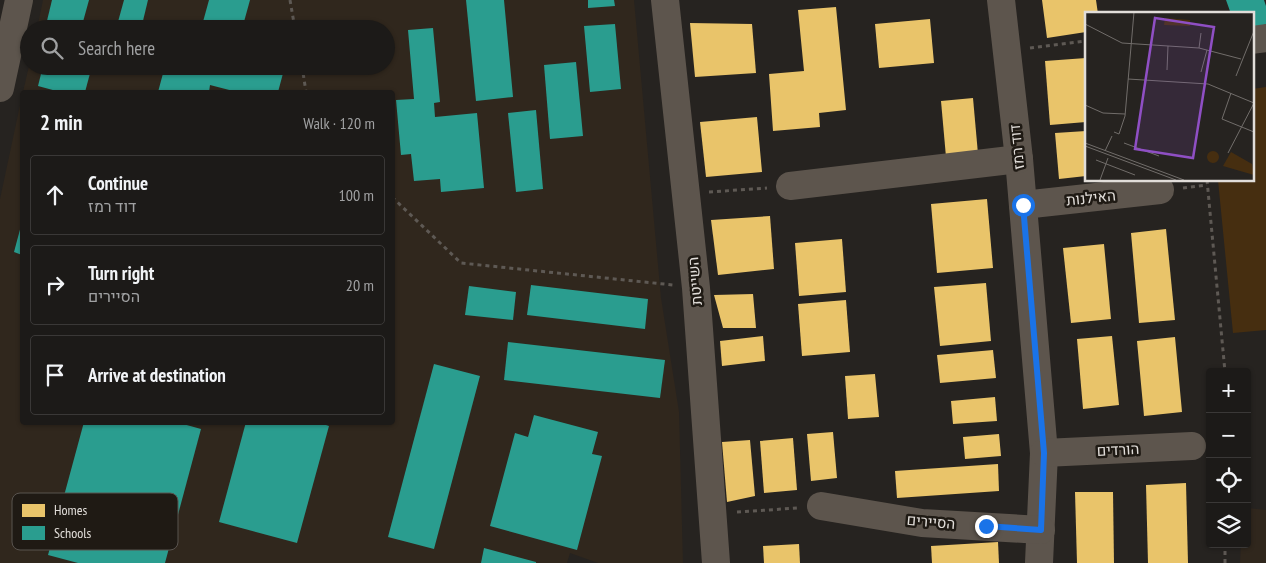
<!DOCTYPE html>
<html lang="en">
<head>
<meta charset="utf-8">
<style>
	body { margin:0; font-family:"PT Sans Narrow",Heebo,sans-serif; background:#292725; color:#f1f3f6 }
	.controls { position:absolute; right:15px; bottom:15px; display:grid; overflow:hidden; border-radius:5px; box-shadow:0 1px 4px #0004 }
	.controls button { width:45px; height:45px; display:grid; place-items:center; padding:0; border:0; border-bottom:1px solid #3a3837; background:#1c1a18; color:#f1f3f6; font:25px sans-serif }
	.stop { position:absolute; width:15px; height:15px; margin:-11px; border:4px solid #1a73e8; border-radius:50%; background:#fff }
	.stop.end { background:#1a73e8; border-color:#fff; box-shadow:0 1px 5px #0008 }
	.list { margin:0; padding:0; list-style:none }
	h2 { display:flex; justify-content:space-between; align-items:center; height:65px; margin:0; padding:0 20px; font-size:21px }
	h2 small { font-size:16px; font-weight:400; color:#a0a1a2 }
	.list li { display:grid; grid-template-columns:32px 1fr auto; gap:15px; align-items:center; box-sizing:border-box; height:80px; margin:0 10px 10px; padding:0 10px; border:1px solid #3a3837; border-radius:5px }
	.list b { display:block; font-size:19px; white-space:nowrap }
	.list p { margin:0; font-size:16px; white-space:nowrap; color:#a0a1a2 }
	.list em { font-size:16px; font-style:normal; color:#a0a1a2 }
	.icon { flex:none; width:28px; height:28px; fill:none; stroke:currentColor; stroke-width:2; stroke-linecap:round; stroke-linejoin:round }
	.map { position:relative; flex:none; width:1266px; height:563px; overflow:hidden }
	.search { position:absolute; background:#1c1a18; box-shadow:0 1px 4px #0004; left:20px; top:20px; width:375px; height:55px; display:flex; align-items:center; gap:12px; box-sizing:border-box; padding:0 18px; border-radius:28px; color:#a0a1a2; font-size:19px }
	.panel { position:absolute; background:#1c1a18; box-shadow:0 1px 4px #0004; left:20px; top:90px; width:375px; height:335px; border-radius:5px }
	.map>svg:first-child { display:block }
</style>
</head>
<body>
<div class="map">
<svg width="1266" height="563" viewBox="0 0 1266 563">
	<rect width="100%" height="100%" fill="#262320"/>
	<g fill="#30271d">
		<polygon points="43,0 634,0 661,298 679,412 683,563 598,563 570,553 567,563 0,563 0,199 22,96 22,422 392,422 392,92 23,92 29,66 386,66 386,29 37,29"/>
		<polygon points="1247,508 1266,510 1266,563 1240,563 1241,544 1247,544"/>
	</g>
	<polygon fill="#462e10" points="1266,87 1266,330 1233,333 1218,180 1252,180 1252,89"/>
	<g fill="#e9c46a">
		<polygon points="1042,0 1096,0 1098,14 1086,14 1086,32 1047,38"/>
		<polygon points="836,7 846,110 819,113 820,127 773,131 769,74 804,71 798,10"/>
		<polygon points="930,19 934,63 879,68 875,24"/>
		<polygon points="690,23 752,24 756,73 695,77"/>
		<polygon points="1086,58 1086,122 1050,125 1045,61"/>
		<polygon points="973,98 978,154 946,157 941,101"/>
		<polygon points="757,117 762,172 706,177 700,122"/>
		<polygon points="1086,131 1086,176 1059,179 1055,133"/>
		<polygon points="987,199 993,268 937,273 931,204"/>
		<polygon points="770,216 774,269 718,275 711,220"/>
		<polygon points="1166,229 1175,320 1139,323 1131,233"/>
		<polygon points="842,239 846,292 799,296 795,243"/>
		<polygon points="1104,244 1111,319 1071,323 1063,248"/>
		<polygon points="986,283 991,341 940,346 934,287"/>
		<polygon points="753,294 756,328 723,328 714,295"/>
		<polygon points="846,300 850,352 802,356 798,304"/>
		<polygon points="763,336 765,361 722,366 720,341"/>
		<polygon points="1112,336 1119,405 1083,409 1077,339"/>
		<polygon points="1175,337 1182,412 1144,416 1137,341"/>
		<polygon points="993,350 996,378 940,383 937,355"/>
		<polygon points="875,374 879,417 848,419 845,376"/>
		<polygon points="995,397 997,421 953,424 951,401"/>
		<polygon points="833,432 837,478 811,481 807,434"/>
		<polygon points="999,434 1001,456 965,459 963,437"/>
		<polygon points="793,438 797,490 764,493 760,441"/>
		<polygon points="750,440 755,496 727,502 722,442"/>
		<polygon points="998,464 999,491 897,498 895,471"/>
		<polygon points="1186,483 1188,563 1148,563 1146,485"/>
		<polygon points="1075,492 1113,492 1114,563 1077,563"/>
		<polygon points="998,542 999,563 932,563 931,546"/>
		<polygon points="799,544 800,563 764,563 763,546"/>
	</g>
	<g fill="#2a9d8f">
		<polygon points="52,0 89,0 81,29 45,29"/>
		<polygon points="124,0 148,0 141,29 116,29"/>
		<polygon points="209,0 250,0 242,29 201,29"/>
		<polygon points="466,0 504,0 513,97 476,101"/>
		<polygon points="588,0 614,0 615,6 588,8"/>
		<polygon points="1226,0 1264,0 1266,6 1266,24 1252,30 1252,14 1231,14"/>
		<polygon points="615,24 621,89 590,92 584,26"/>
		<polygon points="433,28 440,102 434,103 435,117 477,113 484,188 441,192 440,179 414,181 411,154 401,155 396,100 414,99 408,30"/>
		<polygon points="576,62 583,136 550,139 544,65"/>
		<polygon points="43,66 92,66 85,92 60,92 38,86"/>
		<polygon points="165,66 285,66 278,92 237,92 210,85 209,92 158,92"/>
		<polygon points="536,110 543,189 516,192 508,113"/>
		<polygon points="22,222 22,255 14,252"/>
		<polygon points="531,285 648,299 645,329 527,315"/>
		<polygon points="469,286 516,292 513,320 465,315"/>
		<polygon points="508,342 665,360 660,398 504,380"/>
		<polygon points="434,364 480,376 434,549 388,537"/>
		<polygon points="534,415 598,432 592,454 602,456 577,550 490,526 515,433 528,437"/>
		<polygon points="84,422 176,422 201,429 165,563 78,563 48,555"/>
		<polygon points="246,422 317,422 329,426 297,543 219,522"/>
		<polygon points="484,548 536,562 536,563 481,563"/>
	</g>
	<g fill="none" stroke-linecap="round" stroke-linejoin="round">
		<g stroke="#5e5954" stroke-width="3" stroke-dasharray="4 4" stroke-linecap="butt">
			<polyline points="290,0 295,29"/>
			<polyline points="1030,48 1086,41"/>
			<polyline points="302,66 306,92"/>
			<polyline points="1207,180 1225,372"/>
			<polyline points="1183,188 1207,185"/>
			<polyline points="709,192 767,188"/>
			<polyline points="392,197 461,263 673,285"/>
			<polyline points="737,512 798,508"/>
			<polyline points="1225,563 1225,544"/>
		</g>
		<g stroke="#5d554d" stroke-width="28">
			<polyline points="665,0 696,288 716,563"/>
			<polyline points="1001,0 1019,159 1044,453 1039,563"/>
			<polyline points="1252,40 1266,38"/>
			<polyline points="0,88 19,0"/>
			<polyline points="790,186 1019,159"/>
			<polyline points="1023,205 1160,190"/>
			<polyline points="1044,453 1192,446"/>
			<polyline points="821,506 922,523 1041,530"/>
		</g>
	</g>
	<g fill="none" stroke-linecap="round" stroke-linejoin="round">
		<polyline stroke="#1a73e8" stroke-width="6" points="986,526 1041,530 1044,453 1023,205"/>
	</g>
	<g text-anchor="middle" stroke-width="5" stroke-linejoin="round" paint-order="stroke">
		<g font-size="15" fill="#e1ddd9" stroke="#1f1a14">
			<text transform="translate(1017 147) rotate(-96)" y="5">דוד רמז</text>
			<text transform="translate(1091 198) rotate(-6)" y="5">האילנות</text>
			<text transform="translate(695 281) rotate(-95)" y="5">השייטת</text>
			<text transform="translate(1118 450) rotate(-3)" y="5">הורדים</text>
			<text transform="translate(931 522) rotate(5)" y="5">הסיירים</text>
		</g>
	</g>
	<g transform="translate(1085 12)">
		<rect width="169" height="169" fill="#262320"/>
		<path d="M80,6L105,8V14L79,13ZM122 145a6 6 0 1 1 12 0a6 6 0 1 1-12 0ZM146,140L167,152L169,163L138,154Z" fill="#462e10"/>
		<path fill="none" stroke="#716d6a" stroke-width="1" d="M0,12L37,31L114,36L156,47M114,36L116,21M82,58L83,34M116,60L122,38M151,64L169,19M43,67L123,72L169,91L143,141M146,81L137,107L169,120M0,93L18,101L40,102M29,120L34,122L40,104L49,0M0,131L99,168M39,131L74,144M0,134L91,168M20,139L27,124M11,148L50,163M15,168L23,146"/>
		<path fill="#8f4fc4" fill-opacity="0.15" stroke="#8f4fc4" stroke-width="2.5" d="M70,6L129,15L108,146L50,137Z"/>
		<rect width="169" height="169" fill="none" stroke="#e1ddd9" stroke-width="2.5"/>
	</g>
	<rect x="12" y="493" width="166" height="57" rx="8" fill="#1f1a14" stroke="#59544f" stroke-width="1"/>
	<rect x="22" y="504" width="23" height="13" fill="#e9c46a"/>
	<rect x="22" y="526" width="23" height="14" fill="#2a9d8f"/>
	<g font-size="14" fill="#e1ddd9">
		<text x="54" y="515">Homes</text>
		<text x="54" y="538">Schools</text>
	</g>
</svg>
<div class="controls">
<button>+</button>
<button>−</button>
<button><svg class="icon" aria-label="locate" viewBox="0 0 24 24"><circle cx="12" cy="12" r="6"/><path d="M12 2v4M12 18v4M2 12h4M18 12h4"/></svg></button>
<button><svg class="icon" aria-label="layers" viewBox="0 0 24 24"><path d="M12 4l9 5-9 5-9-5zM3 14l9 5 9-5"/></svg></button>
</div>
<div class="stop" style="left:1023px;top:205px"></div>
<div class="stop end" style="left:986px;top:526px"></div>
<div class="search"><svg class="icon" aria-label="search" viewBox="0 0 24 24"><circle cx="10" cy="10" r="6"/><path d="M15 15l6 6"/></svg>Search here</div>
<section class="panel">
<h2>2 min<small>Walk · 120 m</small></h2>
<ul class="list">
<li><svg class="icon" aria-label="ahead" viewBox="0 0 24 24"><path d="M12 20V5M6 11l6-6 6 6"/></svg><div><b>Continue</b><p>דוד רמז</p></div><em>100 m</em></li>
<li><svg class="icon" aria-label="right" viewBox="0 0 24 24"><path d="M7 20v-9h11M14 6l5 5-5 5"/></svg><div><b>Turn right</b><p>הסיירים</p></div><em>20 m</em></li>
<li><svg class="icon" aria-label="arrive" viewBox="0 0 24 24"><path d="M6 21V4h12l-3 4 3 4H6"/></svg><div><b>Arrive at destination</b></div></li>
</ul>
</section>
</div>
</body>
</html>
